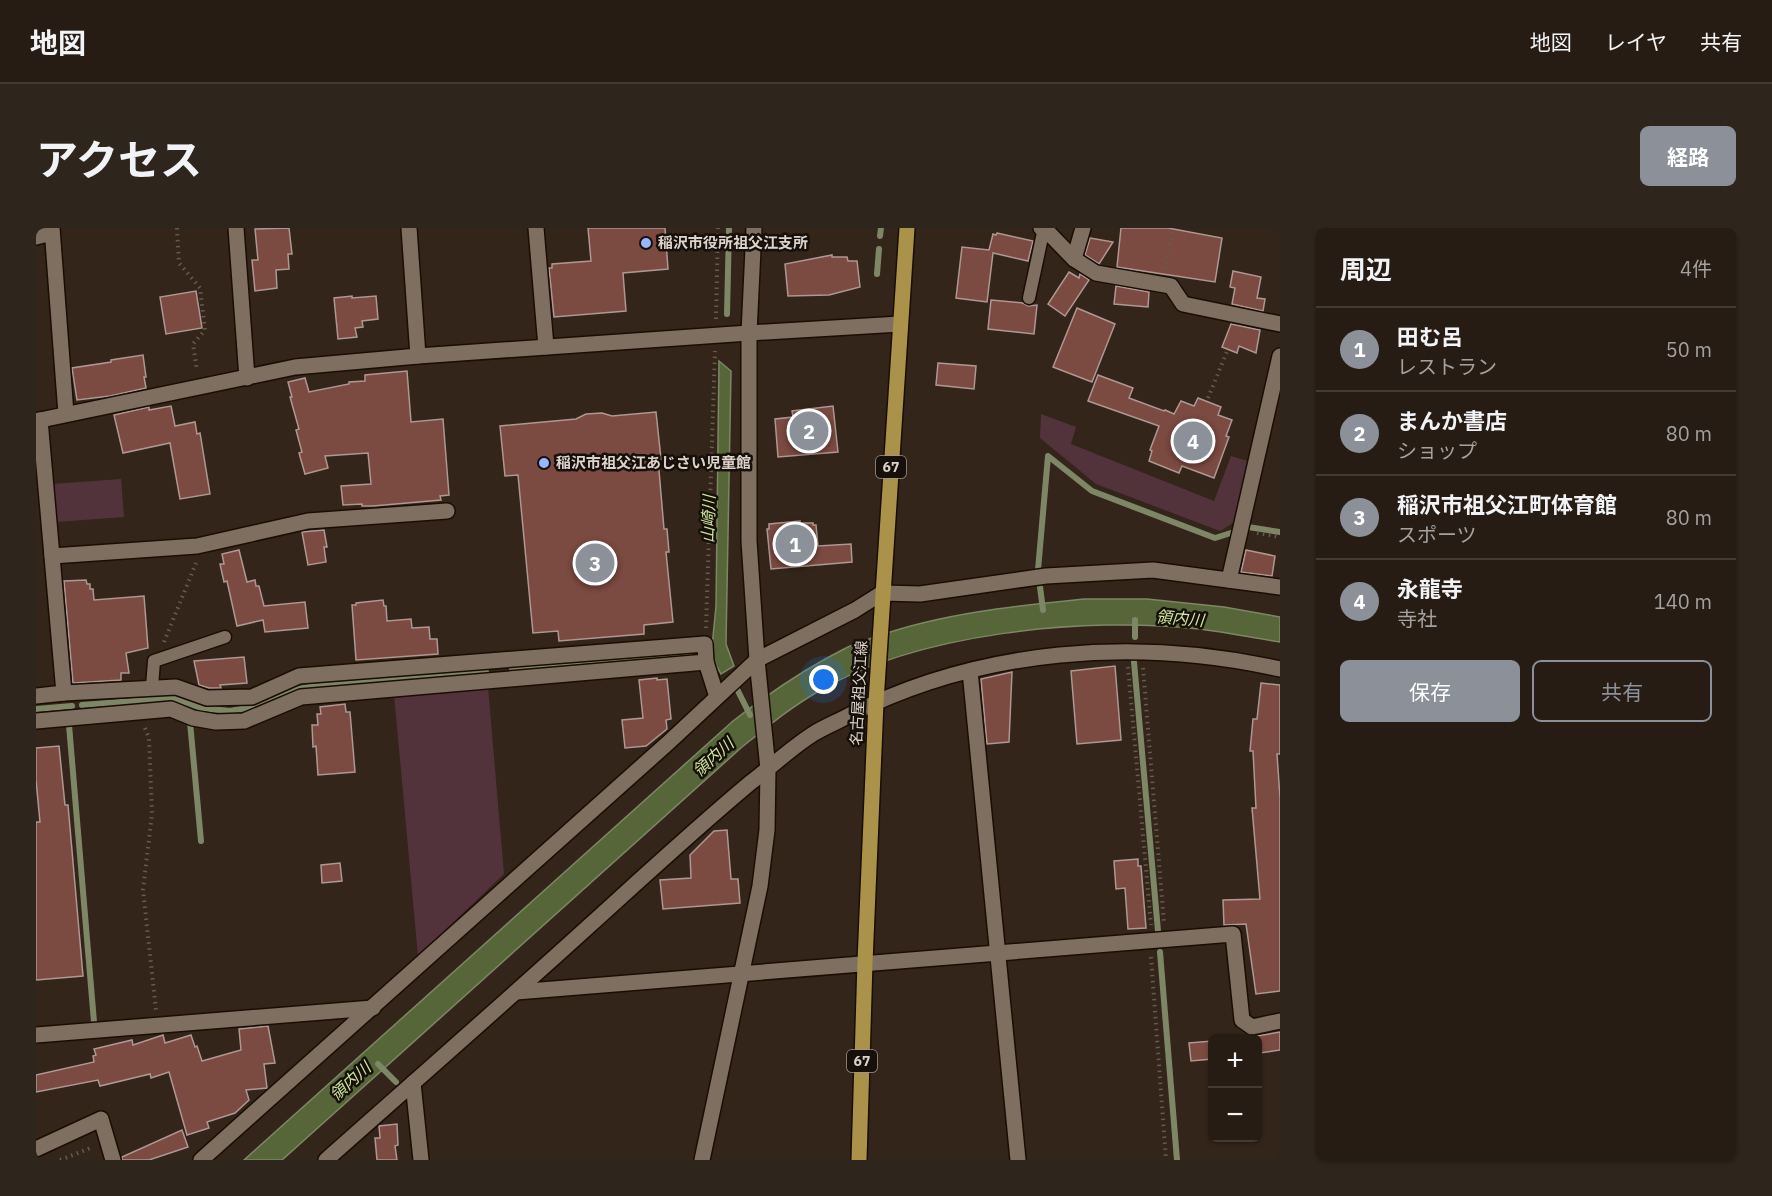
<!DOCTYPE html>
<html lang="ja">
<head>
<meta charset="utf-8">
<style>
	body { margin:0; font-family:"IBM Plex Sans","Noto Sans JP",sans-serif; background:#2e251c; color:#f1f3f6 }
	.controls { position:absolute; right:18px; bottom:18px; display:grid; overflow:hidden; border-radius:9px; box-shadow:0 2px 4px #0004 }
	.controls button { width:54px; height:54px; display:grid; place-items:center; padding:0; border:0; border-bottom:2px solid #423a33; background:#261c13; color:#f1f3f6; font:30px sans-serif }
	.you { position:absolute; left:788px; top:452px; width:21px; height:21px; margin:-15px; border:4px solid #fff; border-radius:50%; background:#1a73e8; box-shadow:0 0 0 9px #1a73e833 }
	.badge { display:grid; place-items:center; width:39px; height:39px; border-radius:50%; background:#8c9099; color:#fff; font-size:20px; font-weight:700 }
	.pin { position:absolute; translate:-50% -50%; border:3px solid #fff; box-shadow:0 2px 6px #0006 }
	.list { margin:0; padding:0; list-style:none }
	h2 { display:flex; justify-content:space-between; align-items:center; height:78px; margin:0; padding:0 24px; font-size:26px }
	h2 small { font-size:20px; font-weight:400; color:#a4a1a0 }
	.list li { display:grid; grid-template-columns:39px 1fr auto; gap:18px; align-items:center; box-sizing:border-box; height:84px; padding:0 24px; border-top:2px solid #423a33 }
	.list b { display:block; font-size:22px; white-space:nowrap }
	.list p { margin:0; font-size:20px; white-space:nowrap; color:#a4a1a0 }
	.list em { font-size:20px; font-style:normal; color:#a4a1a0 }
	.actions { display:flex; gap:12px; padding:18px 24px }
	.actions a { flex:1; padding:14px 0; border:2px solid #8c9099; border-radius:9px; text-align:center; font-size:21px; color:#8c9099 }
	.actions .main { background:#8c9099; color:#fff }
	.map { position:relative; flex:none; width:1244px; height:932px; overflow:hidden; border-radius:9px }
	header { display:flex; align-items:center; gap:36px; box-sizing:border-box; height:84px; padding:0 30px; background:#261c13; border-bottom:2px solid #423a33 }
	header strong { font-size:28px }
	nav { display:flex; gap:33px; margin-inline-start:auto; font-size:21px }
	.intro { display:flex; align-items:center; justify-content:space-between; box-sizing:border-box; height:144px; padding:0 36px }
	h1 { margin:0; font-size:42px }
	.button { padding:15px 27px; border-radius:9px; background:#8c9099; color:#fff; font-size:21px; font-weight:700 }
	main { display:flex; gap:36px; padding:0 36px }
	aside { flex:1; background:#261c13; border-radius:9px; box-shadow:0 2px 4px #0004 }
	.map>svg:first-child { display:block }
</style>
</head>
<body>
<header>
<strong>地図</strong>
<nav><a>地図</a><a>レイヤ</a><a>共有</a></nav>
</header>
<div class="intro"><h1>アクセス</h1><a class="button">経路</a></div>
<main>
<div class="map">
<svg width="1244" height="932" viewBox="0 0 1244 932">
	<rect width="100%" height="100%" fill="#332519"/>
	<g fill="#52333c">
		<polygon points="1005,186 1040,199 1035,216 1178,273 1195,228 1215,234 1202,292 1184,303 1060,256 1004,210"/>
		<polygon points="85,251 88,289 20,294 16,256"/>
		<polygon points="452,459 468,646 382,728 358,466"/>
	</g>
	<g fill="#566639" stroke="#7e8765" stroke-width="1.5">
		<polygon points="683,133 695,143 690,416 698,438 685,446 675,429 680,378"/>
		<path d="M1048,371H1111L1188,379L1244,389V414C1217,410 1190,404 1163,401C1050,388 882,405 783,463C755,479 731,499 706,519L246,932H208L697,493C732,466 768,441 808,421C818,415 831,412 842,408C908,385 979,378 1048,371Z"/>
	</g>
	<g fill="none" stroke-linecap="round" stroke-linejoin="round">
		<g stroke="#7e8765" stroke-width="6">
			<polyline points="844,8 845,0"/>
			<polyline points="841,46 843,21"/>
			<polyline points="691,86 693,0"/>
			<polyline points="1212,299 1244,304"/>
			<polyline points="1002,342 1012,228 1056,263 1179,310 1198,304"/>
			<polyline points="1004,359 1007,382"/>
			<polyline points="1099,409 1099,392"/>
			<polyline points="1098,434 1122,703"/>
			<polyline points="476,441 654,426"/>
			<polyline points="701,461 714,487"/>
			<polyline points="46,477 137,470 165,480 194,483 216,479 257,462 273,459 450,444"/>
			<polyline points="0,481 36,478"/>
			<polyline points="154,494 165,613"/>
			<polyline points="33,497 58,794"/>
			<polyline points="1124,724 1141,932"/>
			<polyline points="342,836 360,854"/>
		</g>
	</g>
	<g fill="#7b4a41" stroke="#af9793" stroke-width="1.5">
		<polygon points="253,0 256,26 252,26 253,41 240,42 241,60 219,63 216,32 222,32 219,1"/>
		<polygon points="552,0 629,0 632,41 587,45 590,83 518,89 513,40 516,40 516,36 555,33"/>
		<polygon points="1085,0 1132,0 1186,10 1179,54 1081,39"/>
		<polygon points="961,5 997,13 992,33 957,25 951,74 920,70 926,19 953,22 957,6 960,7"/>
		<polygon points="1054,10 1077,14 1063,36 1049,27"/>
		<polygon points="796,27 796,29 811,29 812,33 821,33 824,59 793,67 752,68 749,36"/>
		<polygon points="1197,43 1225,49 1221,70 1229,71 1227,83 1196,76 1199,60 1194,59"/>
		<polygon points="1033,44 1043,50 1044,46 1053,52 1029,88 1012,76"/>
		<polygon points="1080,58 1113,64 1112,79 1078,76"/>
		<polygon points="160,63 166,100 130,106 124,69"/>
		<polygon points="316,68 316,70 340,68 342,91 326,93 327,99 319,100 321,109 302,111 298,70"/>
		<polygon points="955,72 987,75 992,78 1001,77 998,106 952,101"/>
		<polygon points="1041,80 1079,96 1056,154 1017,139"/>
		<polygon points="1195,96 1224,102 1220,125 1203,118 1201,125 1186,119"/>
		<polygon points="107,127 110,149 108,149 110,160 74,168 41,172 36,140 75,134 75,132"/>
		<polygon points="902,135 940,138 938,161 900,157"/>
		<polygon points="371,143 375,194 407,191 413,267 404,268 405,272 337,278 326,278 326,276 307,277 305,258 335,256 332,225 289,228 292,240 269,246 263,225 266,224 260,202 263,201 254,169 256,169 252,154 269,150 273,164 313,156 313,154 329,153 329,147"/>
		<polygon points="1062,147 1097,160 1093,170 1128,183 1129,182 1138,186 1145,173 1158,178 1162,170 1185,179 1182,187 1196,192 1190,208 1193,209 1178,250 1146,238 1143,245 1113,233 1116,223 1114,222 1123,198 1052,173"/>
		<polygon points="135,178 139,198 159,194 161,206 164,205 174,266 144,271 134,215 87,225 78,187 113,179 113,182"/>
		<polygon points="797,178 802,224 742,229 739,191 757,189 756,183"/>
		<polygon points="620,184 625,231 622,231 628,301 631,301 633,324 630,324 637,394 608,397 608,406 523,413 522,403 497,405 482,247 469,248 464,198 540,191 550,186 566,185 576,188"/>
		<polygon points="764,293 764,295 777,295 777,297 780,297 782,318 815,316 816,334 735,341 731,301 733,301 733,296"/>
		<polygon points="288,302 291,319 288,319 290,334 272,337 266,304"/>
		<polygon points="203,322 211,354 219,352 220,358 223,358 228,378 269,374 272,400 229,404 227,392 201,398 191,353 188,354 184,336 188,336 186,326"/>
		<polygon points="1210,322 1239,328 1236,348 1205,344"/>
		<polygon points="50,352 51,356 54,356 54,361 57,361 58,372 108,368 112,420 90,425 93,445 85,445 85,452 37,455 28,353"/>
		<polygon points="347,372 348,378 350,378 351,393 375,391 376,400 393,399 394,411 401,411 402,426 320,432 316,377 320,377 320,375"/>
		<polygon points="208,429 211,455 184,457 185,460 173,460 163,457 158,433"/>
		<polygon points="1079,438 1085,512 1041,516 1035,443"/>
		<polygon points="976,444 973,514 951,516 945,451"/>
		<polygon points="621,450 621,452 631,451 635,491 630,492 631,501 610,518 589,520 586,492 607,490 603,452"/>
		<polygon points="1225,455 1244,457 1244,526 1241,526 1244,570 1244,763 1220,766 1210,696 1188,697 1187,672 1224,671 1216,580 1220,580 1217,523 1214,523 1217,491 1221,491"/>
		<polygon points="309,476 310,484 314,484 319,544 282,547 280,518 277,519 276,497 282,497 281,486 285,486 284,479"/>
		<polygon points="23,518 29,577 32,577 47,748 0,752 0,594 4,594 0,552 0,520"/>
		<polygon points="691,602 695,651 702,651 704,675 627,681 624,652 655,650 654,627 678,603"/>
		<polygon points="1102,631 1102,638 1105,638 1110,700 1092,701 1089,660 1080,661 1078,633"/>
		<polygon points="304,635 306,653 286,655 285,637"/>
		<polygon points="232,798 239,835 228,836 231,860 210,862 213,872 199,885 171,894 173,900 151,907 133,844 115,850 114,846 64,858 62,852 0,864 0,847 58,834 57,828 60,827 58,821 96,812 97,817 127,807 129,815 155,807 159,819 161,818 166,833 205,822 203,801"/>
		<polygon points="1244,804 1244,822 1224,825 1221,808"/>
		<polygon points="1176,813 1176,831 1155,833 1153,815"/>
		<polygon points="361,896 362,917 359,918 361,932 341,932 339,910 344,910 343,898"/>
		<polygon points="146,902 152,919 113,932 86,932 86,929"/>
	</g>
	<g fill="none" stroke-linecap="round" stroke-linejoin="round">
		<g stroke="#1a0e04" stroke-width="15">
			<g id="lane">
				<polyline points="993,70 1008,0"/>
				<polyline points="116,459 118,433 189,409"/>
			</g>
		</g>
		<g stroke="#1a0e04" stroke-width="18">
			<g id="street">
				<polyline points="16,0 30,186"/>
				<polyline points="200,0 211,150"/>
				<polyline points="373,0 382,128"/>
				<polyline points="500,0 510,119"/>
				<polyline points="1005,0 1008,0 1038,31 1060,45 1135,58 1147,76 1244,96"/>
				<polyline points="0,9 16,5"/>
				<polyline points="1038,31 1047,0"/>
				<polyline points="0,193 259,139 382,128 713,105"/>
				<polyline points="16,328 161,318 272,293 411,283"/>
				<polyline points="1193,352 1244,128"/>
				<polyline points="934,443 982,932"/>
				<polyline points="28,465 140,459 171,470 216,469 263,448 669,416 670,434 681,469"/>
				<polyline points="0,468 28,465 4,192"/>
				<polyline points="0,493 135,481 157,490 180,494 208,493 265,469 670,434"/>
				<polyline points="480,764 1197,706 1206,792 1216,799 1244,793"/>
				<polyline points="0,807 337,780"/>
				<polyline points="377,855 385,932"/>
				<polyline points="0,921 65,891 77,932"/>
				<polyline points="165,932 633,514 721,432 819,382 846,365 884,366 1010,348 1117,342 1244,359"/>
				<path d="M290,932C378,854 466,777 553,698C606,650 659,601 714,555C735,539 755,520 777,506C788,499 801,494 812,488C944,420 1101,409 1244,441"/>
			</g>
		</g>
		<g stroke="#1a0e04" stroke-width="18">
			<g id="secondary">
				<polyline points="713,105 864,96"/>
				<polyline points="666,932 724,658 731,602 732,541 721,432 713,313 713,105 718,0"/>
			</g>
		</g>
		<g stroke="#1a0e04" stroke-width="18">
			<polyline id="primary" points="823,932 829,734 840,474 871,0"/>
		</g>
		<g stroke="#675a4f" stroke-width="4" stroke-dasharray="1.5 4.5" stroke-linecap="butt">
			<polyline points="141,0 143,35 164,60 169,102 157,116 161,143"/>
			<polyline points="1129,41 1137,0"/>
			<polyline points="680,91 682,0"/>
			<polyline points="1172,170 1192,121"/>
			<polyline points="1221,305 1244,309"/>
			<polyline points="670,400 679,123"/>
			<polyline points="128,414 160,335"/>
			<polyline points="1092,439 1115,697"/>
			<polyline points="1107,440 1128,695"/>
			<polyline points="109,500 113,510 116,586 107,662 120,782"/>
			<polyline points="1115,729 1130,932"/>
			<polyline points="24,932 57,919"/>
		</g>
		<use href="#lane" stroke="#7f6f61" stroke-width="12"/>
		<use href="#street" stroke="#7f6f61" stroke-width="15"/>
		<use href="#secondary" stroke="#7f6f61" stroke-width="15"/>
		<use href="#primary" stroke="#ab924a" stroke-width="15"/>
	</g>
	<g fill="#96b6fd" stroke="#160f0a" stroke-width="2">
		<circle cx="610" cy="15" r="6"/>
		<circle cx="508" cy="235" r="6"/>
	</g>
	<g text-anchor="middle" stroke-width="5" stroke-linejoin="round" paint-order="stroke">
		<g fill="#160f0a" stroke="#a19891" stroke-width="1.5">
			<rect x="840" y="228" width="30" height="22" rx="4.5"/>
			<rect x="811" y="822" width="30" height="22" rx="4.5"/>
		</g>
		<g font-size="14" font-weight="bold" fill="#dcd3cb">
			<text x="855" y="244">67</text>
			<text x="826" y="838">67</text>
		</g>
		<g font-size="15" font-weight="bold" fill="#dcd3cb" stroke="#160f0a" text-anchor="start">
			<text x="622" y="20">稲沢市役所祖父江支所</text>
			<text x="520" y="240">稲沢市祖父江あじさい児童館</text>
		</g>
		<g font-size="15" fill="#dcd3cb" stroke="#160f0a">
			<text transform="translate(823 465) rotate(-87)" y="5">名古屋祖父江線</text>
		</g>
		<g font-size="16" font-style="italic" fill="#cde79e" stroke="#160f0a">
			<text transform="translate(672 291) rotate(-88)" y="6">山崎川</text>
			<text transform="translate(1144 390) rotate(5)" y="6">領内川</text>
			<text transform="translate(677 529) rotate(-42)" y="6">領内川</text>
			<text transform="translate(314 853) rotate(-42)" y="6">領内川</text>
		</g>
	</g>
</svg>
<div class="controls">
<button>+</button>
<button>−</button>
</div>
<div class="you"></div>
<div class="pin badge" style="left:759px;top:316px">1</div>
<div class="pin badge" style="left:773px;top:203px">2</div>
<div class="pin badge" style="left:559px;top:335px">3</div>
<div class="pin badge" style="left:1157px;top:213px">4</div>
</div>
<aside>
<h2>周辺<small>4件</small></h2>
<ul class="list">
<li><span class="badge">1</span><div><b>田む呂</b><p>レストラン</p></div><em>50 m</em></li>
<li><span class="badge">2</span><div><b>まんか書店</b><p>ショップ</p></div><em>80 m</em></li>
<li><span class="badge">3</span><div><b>稲沢市祖父江町体育館</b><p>スポーツ</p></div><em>80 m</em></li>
<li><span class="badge">4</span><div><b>永龍寺</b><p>寺社</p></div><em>140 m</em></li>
</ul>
<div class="actions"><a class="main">保存</a><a>共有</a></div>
</aside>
</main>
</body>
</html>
